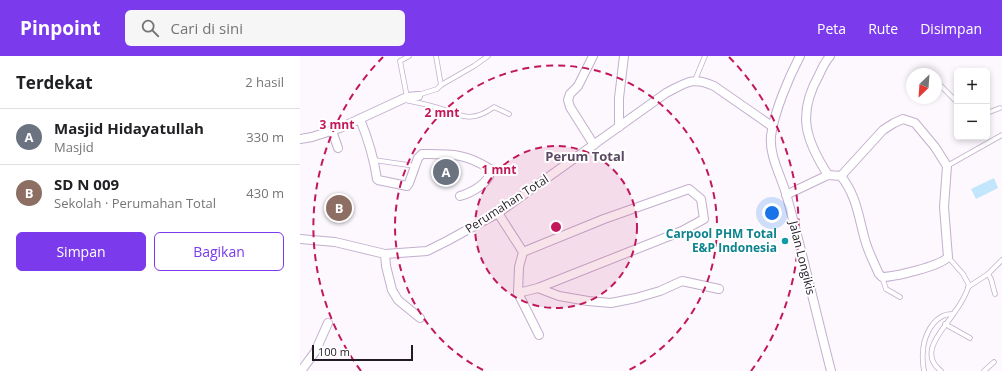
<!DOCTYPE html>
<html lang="id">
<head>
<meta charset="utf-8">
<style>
	body { margin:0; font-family:"Open Sans",sans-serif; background:#f6f6f6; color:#202124 }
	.controls { position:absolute; right:12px; top:12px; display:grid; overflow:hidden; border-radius:6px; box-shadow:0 2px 6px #0003 }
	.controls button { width:36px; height:36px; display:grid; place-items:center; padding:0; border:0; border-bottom:1px solid #e0e0e0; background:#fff; color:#202124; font:20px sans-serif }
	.compass { position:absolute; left:606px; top:12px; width:36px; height:36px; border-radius:50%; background:#fff; box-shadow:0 2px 6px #0003; rotate:205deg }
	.scale { position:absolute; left:12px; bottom:10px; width:101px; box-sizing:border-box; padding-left:4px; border:2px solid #211924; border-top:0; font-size:11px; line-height:14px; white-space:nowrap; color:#211924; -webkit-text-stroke:3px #fff; paint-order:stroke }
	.you { position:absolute; left:472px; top:157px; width:14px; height:14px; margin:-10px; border:3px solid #fff; border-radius:50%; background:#1a73e8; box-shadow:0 0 0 6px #1a73e833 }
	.badge { display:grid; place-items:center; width:26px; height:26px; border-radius:50%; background:#7c3aed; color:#fff; font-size:13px; font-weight:700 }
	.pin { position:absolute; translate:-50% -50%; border:2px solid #fff; box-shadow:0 1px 4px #0006 }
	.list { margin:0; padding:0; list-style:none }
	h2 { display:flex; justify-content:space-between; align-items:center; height:52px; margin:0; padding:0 16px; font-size:17px }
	h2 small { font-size:13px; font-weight:400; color:#757577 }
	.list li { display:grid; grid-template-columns:26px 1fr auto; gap:12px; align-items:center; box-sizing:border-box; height:56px; padding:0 16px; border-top:1px solid #e0e0e0 }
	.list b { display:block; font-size:15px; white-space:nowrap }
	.list p { margin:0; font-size:13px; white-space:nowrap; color:#757577 }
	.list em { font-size:13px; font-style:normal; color:#757577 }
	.actions { display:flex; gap:8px; padding:12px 16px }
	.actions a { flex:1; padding:9px 0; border:1px solid #7c3aed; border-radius:6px; text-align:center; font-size:14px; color:#7c3aed }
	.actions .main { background:#7c3aed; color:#fff }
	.icon { flex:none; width:22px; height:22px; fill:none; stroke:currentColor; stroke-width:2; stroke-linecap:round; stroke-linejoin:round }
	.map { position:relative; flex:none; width:702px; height:315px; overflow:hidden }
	header { display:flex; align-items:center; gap:24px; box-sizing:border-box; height:56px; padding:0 20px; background:#7c3aed; color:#fff }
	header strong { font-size:19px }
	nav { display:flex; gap:22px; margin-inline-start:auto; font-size:14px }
	.search { width:280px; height:36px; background:#f6f6f6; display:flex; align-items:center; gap:10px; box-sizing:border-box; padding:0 14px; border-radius:6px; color:#757577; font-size:15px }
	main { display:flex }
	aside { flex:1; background:#fff }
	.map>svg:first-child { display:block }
</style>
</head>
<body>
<header>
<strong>Pinpoint</strong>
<div class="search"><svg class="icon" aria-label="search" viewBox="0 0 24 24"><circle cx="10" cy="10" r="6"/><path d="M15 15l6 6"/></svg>Cari di sini</div>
<nav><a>Peta</a><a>Rute</a><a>Disimpan</a></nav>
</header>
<main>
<aside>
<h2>Terdekat<small>2 hasil</small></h2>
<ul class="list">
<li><span class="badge" style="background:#6b7280">A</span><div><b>Masjid Hidayatullah</b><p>Masjid</p></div><em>330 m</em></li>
<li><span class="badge" style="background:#8d6e63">B</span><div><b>SD N 009</b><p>Sekolah · Perumahan Total</p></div><em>430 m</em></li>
</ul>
<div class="actions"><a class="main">Simpan</a><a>Bagikan</a></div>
</aside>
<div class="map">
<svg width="702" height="315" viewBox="0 0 702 315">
	<rect width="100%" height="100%" fill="#fcf8fe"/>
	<polygon fill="#c2e6fb" points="694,122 698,132 676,143 671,133"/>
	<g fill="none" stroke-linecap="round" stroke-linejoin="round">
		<g stroke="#c3afce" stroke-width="5.5">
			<g id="lane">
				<polyline points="136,0 141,29"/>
				<polyline points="395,24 405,0"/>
				<polyline points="639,28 657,46"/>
				<polyline points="118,39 137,33 141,29 174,10 188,0"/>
				<polyline points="107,41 100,5 109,0"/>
				<path d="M105,44C115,46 125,48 135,51C160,58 169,69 194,51L209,58"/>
				<polyline points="687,57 700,52"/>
				<polyline points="74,104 115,110"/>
				<polyline points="647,110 702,79"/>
				<polyline points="688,218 691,223 695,238"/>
				<polyline points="582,221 586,233 600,241"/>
				<polyline points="668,231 688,218 702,204"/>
				<polyline points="645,268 670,282"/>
				<path d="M624,315C623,309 622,302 623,296C623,284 630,267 641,261C645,258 649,258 653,258"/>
				<path d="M641,315C617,297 644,273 654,257C660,249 666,239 669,229L663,218L648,201"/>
				<polyline points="684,315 694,306"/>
			</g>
		</g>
		<g stroke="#c3afce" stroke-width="10">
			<g id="street">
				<polyline points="293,0 278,30 270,38 268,44 270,51 294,89"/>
				<path d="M500,0C489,21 474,56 471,80C469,101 482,121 487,141C503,199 516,257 531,315"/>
				<path d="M60,63C68,83 74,102 77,123L78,124L107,130L109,127L118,102L122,98C151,98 165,97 190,113C192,126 171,137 160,140"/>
				<polyline points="319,71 319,42 324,0"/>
				<polyline points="32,75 38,92"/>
				<polyline points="0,83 12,81 40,72 107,41 118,40"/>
				<path d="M528,119C505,83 497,58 519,19C522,12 525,6 530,0"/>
				<path d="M486,139L528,119L541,120C557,141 558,159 565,184C568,195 574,207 579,218L582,221C594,221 641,210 648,201L644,151L647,110L635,91L615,67L603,63L594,67L583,74L541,120"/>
				<polyline points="198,157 223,196 219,211 218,237 239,279"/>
				<path d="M0,183L35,186L85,198L127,195L147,185L198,157L366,37C386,27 392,20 414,30L473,71"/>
				<polyline points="85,198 86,210 92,234 98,244 120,262"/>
				<polyline points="238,232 259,240 288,245 311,247 336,242 360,235 382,225 419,233"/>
				<polyline points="218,237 238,232 382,175 404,163 401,143 389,133 304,163 223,196"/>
				<polyline points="1,315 15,296 28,267"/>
			</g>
		</g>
		<use href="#lane" stroke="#fff" stroke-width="4"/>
		<use href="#street" stroke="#fff" stroke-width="8"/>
	</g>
	<circle cx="256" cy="171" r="81" fill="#c2185b" fill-opacity=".12"/>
	<g fill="none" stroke="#c2185b" stroke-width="2" stroke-dasharray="7 5">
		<circle cx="256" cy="171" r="81"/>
		<path d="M183 314A161 161 0 1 1 329 314"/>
		<path d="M61 315A242 242 0 0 1 83 1M429 1A242 242 0 0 1 451 315"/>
	</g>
	<circle fill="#0f9aa8" stroke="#fff" stroke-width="1.5" cx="485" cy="185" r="4"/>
	<g text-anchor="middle" stroke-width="4" stroke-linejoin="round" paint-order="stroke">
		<g font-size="12" fill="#211924" stroke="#fff">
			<text transform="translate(207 148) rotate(-33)" y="4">Perumahan Total</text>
			<text transform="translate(502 202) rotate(76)" y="4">Jalan Longikis</text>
		</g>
		<g font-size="12" font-weight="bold" fill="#0d838f" stroke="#fff" text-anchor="end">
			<text x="477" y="182">Carpool PHM Total<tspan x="477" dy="14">E&amp;P Indonesia</tspan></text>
		</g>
		<g font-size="13" font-weight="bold" fill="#5a4963" stroke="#fff">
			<text x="285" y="105">Perum Total</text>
		</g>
	</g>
	<circle cx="256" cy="171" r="6" fill="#c2185b" stroke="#fff" stroke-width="2"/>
	<g font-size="12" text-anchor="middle" font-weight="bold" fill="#c2185b" stroke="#fff" stroke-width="4" stroke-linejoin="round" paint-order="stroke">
		<text x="142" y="61">2 mnt</text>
		<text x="37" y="73">3 mnt</text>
		<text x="199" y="118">1 mnt</text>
	</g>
</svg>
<div class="controls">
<button>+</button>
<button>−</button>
</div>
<svg class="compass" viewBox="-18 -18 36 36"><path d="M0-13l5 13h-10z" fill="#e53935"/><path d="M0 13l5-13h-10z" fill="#757577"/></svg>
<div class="scale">100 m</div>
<div class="you"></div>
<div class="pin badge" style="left:146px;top:116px;background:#6b7280">A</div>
<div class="pin badge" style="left:39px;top:152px;background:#8d6e63">B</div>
</div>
</main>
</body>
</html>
